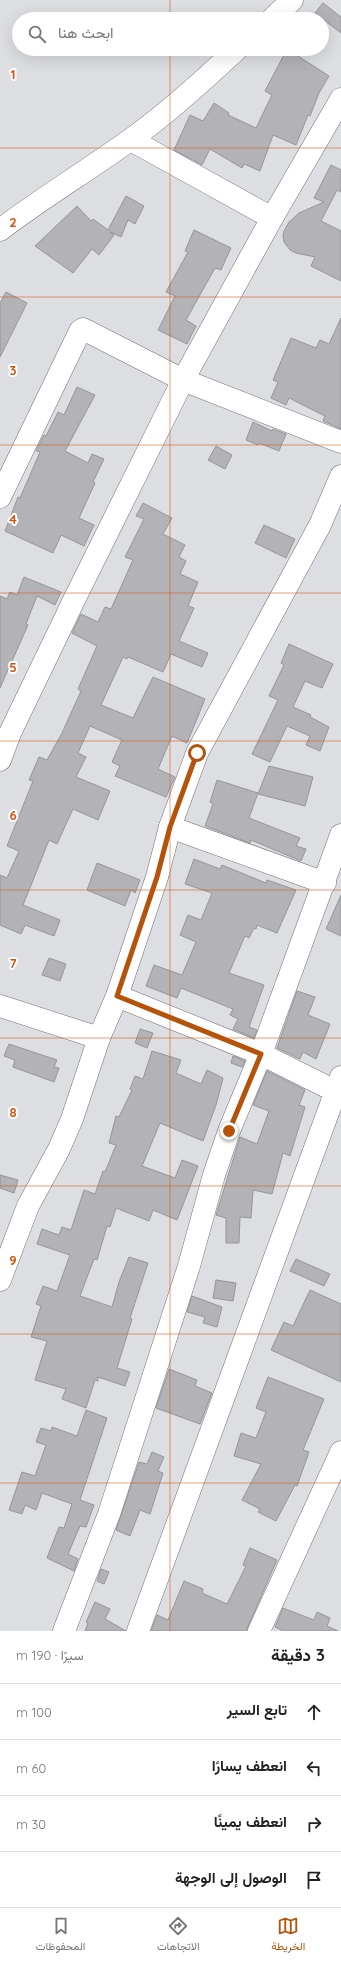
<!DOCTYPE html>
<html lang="ar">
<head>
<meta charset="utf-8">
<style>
	body { margin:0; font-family:Quicksand,Vazirmatn,sans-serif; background:#f2f2f2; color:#222; direction:rtl }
	.stop { position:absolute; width:12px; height:12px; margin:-9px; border:3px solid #b45309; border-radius:50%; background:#fff }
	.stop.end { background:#b45309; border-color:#fff; box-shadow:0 1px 4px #0008 }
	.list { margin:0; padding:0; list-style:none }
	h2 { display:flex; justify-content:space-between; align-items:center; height:52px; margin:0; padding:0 16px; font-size:17px }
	h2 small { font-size:13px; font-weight:400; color:#767676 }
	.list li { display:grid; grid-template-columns:26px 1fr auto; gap:12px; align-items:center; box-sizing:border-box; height:56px; padding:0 16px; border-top:1px solid #e0e0e0 }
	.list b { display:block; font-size:15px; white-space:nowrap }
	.list em { font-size:13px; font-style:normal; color:#767676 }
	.icon { flex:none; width:22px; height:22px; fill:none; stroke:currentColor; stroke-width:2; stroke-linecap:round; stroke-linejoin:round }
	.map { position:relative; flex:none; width:341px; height:1631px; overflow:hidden; direction:ltr }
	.search { position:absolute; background:#fff; box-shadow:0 4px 16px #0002; left:12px; right:12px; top:12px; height:44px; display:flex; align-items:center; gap:10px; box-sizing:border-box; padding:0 14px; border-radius:22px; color:#767676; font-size:15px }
	.sheet { height:276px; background:#fff }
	nav { display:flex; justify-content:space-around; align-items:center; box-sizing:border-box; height:56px; border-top:1px solid #e0e0e0; background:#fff; font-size:11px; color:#767676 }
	nav a { display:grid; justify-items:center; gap:2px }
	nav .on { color:#b45309 }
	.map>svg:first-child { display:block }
</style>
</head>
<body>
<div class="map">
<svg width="341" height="1631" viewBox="0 0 341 1631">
	<rect width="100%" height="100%" fill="#dddee2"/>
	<g fill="#b3b3b7" stroke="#959699">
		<polygon points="323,3 341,17 341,33 315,13"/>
		<polygon points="287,49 329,76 319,93 310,116 308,115 296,145 273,135 260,171 244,164 242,168 210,149 202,165 174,150 190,115 203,121 214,103 229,113 228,115 256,128 272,95 265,91"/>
		<polygon points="331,165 341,170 341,192 337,190 321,221 341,231 341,281 311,266 315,257 296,253 290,250 284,242 283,236 284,231 289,222 299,213 324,202 314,198"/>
		<polygon points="126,196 144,206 135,224 128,220 121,237 110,232 114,235 99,255 92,249 73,273 35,246 77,206 91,221 93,219 108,230"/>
		<polygon points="194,230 231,248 221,270 215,268 186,320 196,326 187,344 158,330 175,296 166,292 188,252 185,251"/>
		<polygon points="6,292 27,303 0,357 0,303"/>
		<polygon points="341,318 341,429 323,421 325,416 289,398 286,405 271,398 278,382 273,380 291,338 316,348 320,340 329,344"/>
		<polygon points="77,387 95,395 65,451 88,463 92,454 104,459 93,482 95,483 79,518 94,525 84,546 61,535 53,553 5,531 18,497 20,498 40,452 36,451 44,435 46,436 58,412 64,415"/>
		<polygon points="253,422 272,431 273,429 286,434 279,451 259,443 258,445 246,440"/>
		<polygon points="216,446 232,455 225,469 208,460"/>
		<polygon points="143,503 172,518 163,534 185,545 179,557 186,561 180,574 198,582 188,606 194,608 179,641 208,653 202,667 171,654 163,672 128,657 127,659 123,657 101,705 133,718 153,677 205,699 187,743 172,736 158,769 175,777 166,797 115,776 120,766 112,762 122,740 90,726 78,753 86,757 76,777 110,791 98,820 73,809 57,844 49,840 32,883 23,905 60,920 54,936 25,925 21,934 0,925 0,875 7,878 19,851 7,846 33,781 29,780 39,757 47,760 62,733 81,691 78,689 97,646 72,633 81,614 98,622 105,607 111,609 133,560 125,557 144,519 136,516"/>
		<polygon points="264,525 295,539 286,558 255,543"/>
		<polygon points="24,577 61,592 55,605 37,596 26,624 28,625 0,688 0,596 7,599 10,592 17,595"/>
		<polygon points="289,644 333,664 322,688 305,681 293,707 311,715 310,717 329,727 320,751 306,745 310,736 287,726 270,762 252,754 278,700 269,696 284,665 281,663"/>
		<polygon points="269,766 313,777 305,806 258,794"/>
		<polygon points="217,780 258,793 249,818 300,838 296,846 306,849 301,861 251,840 250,843 205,826 213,804 210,802"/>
		<polygon points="194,859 220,869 222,865 266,883 267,880 296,890 277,933 257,925 256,929 254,928 249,938 245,936 229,973 264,985 249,1027 257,1030 254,1038 233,1029 238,1019 230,1015 233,1009 181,988 177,998 146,986 154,965 182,975 196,942 180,935 188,915 201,920 212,893 185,884"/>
		<polygon points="97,863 140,880 135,893 131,890 125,906 87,890"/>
		<polygon points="341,895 341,936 326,929"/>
		<polygon points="49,958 66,964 60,981 42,975"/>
		<polygon points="297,991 315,997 308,1015 330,1024 316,1059 303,1052 300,1059 277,1048"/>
		<polygon points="140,1029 153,1033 147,1048 135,1043"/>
		<polygon points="9,1044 57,1060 54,1067 59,1068 54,1082 13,1067 15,1060 4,1056"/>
		<polygon points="152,1051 181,1060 176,1073 201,1084 207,1070 223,1078 216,1105 203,1141 160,1123 142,1166 175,1178 182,1160 198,1166 177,1220 153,1210 149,1221 116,1208 110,1227 107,1226 97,1260 94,1259 80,1296 112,1307 119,1282 129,1257 148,1263 130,1318 132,1319 117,1368 130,1372 125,1386 98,1377 98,1381 95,1380 86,1408 62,1399 66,1389 35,1380 47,1341 31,1337 41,1306 36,1304 43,1286 57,1291 70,1255 37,1244 42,1229 59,1235 62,1227 71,1230 84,1190 95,1194 103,1171 105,1172 116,1145 109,1143 116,1116 119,1117 132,1090 130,1089 135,1076 143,1079"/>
		<polygon points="233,1056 245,1061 242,1067 231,1063"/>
		<polygon points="267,1071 305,1090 299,1105 305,1107 290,1156 283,1153 272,1194 253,1190 251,1218 240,1217 239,1243 226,1243 226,1218 216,1215 240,1137 257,1144 269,1111 253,1105"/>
		<polygon points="0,1175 18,1180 14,1193 0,1188"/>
		<polygon points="296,1259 330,1274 324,1286 290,1271"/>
		<polygon points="216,1280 236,1283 233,1301 213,1298"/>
		<polygon points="310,1290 341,1304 341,1382 271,1350 284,1322 293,1326"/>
		<polygon points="192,1296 222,1307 217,1327 203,1323 205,1317 187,1312"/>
		<polygon points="169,1369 197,1380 195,1386 212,1393 200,1424 156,1408"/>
		<polygon points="268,1377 324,1399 303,1450 309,1452 297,1486 295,1485 276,1521 258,1512 260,1509 242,1500 261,1464 234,1456 241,1433 256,1438 266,1412 256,1408"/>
		<polygon points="86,1410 107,1418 80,1500 94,1505 86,1527 80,1526 68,1554 78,1559 74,1571 47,1558 59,1527 64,1528 72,1504 42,1493 36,1510 25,1505 22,1514 9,1510 22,1472 35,1476 46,1445 36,1442 41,1428 51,1431 52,1427 77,1436"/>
		<polygon points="152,1452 164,1457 158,1471 163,1473 150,1514 140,1510 130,1536 116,1530 139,1462 147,1464"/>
		<polygon points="250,1548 277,1560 246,1631 151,1631 157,1615 168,1620 184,1581 203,1589 202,1593 227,1604 246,1566 243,1565"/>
		<polygon points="101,1569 109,1572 104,1584 97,1581"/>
		<polygon points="95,1602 110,1609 105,1619 126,1631 85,1631 88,1623 86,1622"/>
		<polygon points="283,1608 314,1620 317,1612 330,1618 327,1626 338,1631 283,1631 275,1627"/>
	</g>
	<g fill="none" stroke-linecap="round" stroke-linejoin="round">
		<g stroke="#727276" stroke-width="23">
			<g id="minor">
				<polyline points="272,19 292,0"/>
				<polyline points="131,140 272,218"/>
				<path d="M0,230C42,198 87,171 130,140C168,113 203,81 237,49"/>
				<polyline points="0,497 80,331 83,329 183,380 341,442"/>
				<polyline points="0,760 10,733 75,598 183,380 272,218 341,99"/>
				<polyline points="170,827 325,883"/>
				<polyline points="117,996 261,1054 341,1094"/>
				<polyline points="0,1006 99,1038"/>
				<polyline points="0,1280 28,1206 59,1149 72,1119 99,1038 117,996 157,877 170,827 197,753 320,525 341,476"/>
				<polyline points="64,1631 109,1514 189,1266 214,1175 229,1131 261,1054 341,835"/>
				<polyline points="138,1631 341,1077"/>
				<polyline points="259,1631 341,1452"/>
			</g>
		</g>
		<use href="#minor" stroke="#fff" stroke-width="22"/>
	</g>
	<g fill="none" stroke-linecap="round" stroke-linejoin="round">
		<polyline stroke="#b45309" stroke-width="5" points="197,753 170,827 157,877 117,996 261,1054 229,1131"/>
	</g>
	<path fill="none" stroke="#d3520d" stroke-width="1" stroke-opacity="0.55" d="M170,0V19M170,49V1631M0,148H341M0,297H341M0,445H341M0,593H341M0,741H341M0,890H341M0,1038H341M0,1186H341M0,1334H341M0,1483H341"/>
	<g font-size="13" text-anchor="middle" font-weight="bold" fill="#d3520d" stroke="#fff" stroke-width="4" stroke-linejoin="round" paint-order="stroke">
		<text x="13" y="79">1</text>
		<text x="13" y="227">2</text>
		<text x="13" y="375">3</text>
		<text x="13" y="524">4</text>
		<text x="13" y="672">5</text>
		<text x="13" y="820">6</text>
		<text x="13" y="968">7</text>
		<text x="13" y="1117">8</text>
		<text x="13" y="1265">9</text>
	</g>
</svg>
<div class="stop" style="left:197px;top:753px"></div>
<div class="stop end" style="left:229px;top:1131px"></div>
<div class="search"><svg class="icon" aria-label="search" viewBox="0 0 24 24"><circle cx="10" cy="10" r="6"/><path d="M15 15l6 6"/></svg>ابحث هنا</div>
</div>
<section class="sheet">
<h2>3 دقيقة<small>سيرًا · 190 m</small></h2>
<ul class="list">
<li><svg class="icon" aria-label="ahead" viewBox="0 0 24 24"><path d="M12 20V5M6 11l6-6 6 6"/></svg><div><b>تابع السير</b></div><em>100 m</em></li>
<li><svg class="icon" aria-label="left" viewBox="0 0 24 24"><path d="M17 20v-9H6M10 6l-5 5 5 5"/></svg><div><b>انعطف يسارًا</b></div><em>60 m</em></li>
<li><svg class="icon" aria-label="right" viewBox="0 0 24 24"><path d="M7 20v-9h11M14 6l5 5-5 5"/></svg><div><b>انعطف يمينًا</b></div><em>30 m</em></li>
<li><svg class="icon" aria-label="arrive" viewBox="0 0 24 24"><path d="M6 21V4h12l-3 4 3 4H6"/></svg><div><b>الوصول إلى الوجهة</b></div></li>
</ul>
</section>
<nav>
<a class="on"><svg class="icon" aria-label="map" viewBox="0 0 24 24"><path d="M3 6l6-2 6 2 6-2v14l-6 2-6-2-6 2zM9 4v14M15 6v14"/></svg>الخريطة</a>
<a><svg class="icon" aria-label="directions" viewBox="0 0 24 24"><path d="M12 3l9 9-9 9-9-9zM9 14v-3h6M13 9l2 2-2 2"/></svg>الاتجاهات</a>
<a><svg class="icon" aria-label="saved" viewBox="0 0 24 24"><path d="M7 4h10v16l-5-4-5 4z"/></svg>المحفوظات</a>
</nav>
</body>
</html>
